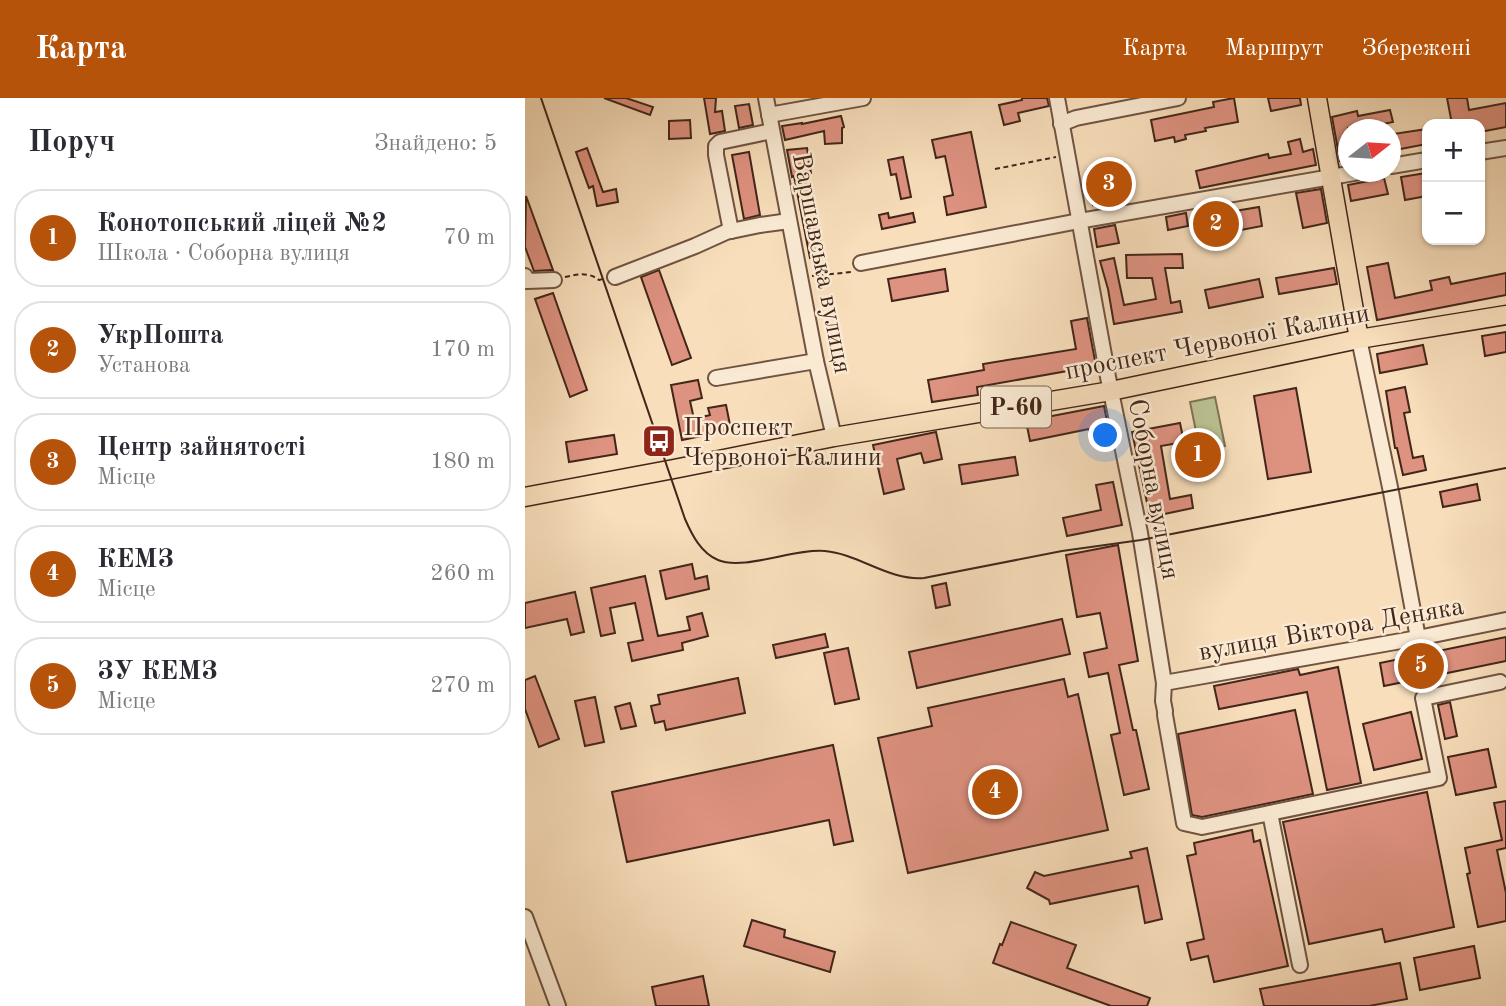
<!DOCTYPE html>
<html lang="uk">
<head>
<meta charset="utf-8">
<style>
	body { margin:0; font-family:"Old Standard TT",serif; background:#f2f2f3; color:#2b2b33 }
	.controls { position:absolute; right:21px; top:21px; display:grid; overflow:hidden; border-radius:14px; box-shadow:0 2px 5px #0004 }
	.controls button { width:63px; height:63px; display:grid; place-items:center; padding:0; border:0; border-bottom:2px solid #e1e1e2; background:#fff; color:#2b2b33; font:35px sans-serif }
	.compass { position:absolute; left:813px; top:21px; width:63px; height:63px; border-radius:50%; background:#fff; box-shadow:0 2px 5px #0004; rotate:73deg }
	.you { position:absolute; left:581px; top:338px; width:24px; height:24px; margin:-18px; border:5px solid #fff; border-radius:50%; background:#1a73e8; box-shadow:0 0 0 10px #1a73e833 }
	.badge { display:grid; place-items:center; width:46px; height:46px; border-radius:50%; background:#b45309; color:#fff; font-size:23px; font-weight:700 }
	.pin { position:absolute; translate:-50% -50%; border:4px solid #fff; box-shadow:0 2px 7px #0006 }
	.list { margin:0; padding:0; list-style:none }
	h2 { display:flex; justify-content:space-between; align-items:center; height:91px; margin:0; padding:0 28px; font-size:30px }
	h2 small { font-size:23px; font-weight:400; color:#7c7c81 }
	.list li { display:grid; grid-template-columns:46px 1fr auto; gap:21px; align-items:center; box-sizing:border-box; height:98px; margin:0 14px 14px; padding:0 14px; border:2px solid #e1e1e2; border-radius:28px }
	.list b { display:block; font-size:26px; white-space:nowrap }
	.list p { margin:0; font-size:23px; white-space:nowrap; color:#7c7c81 }
	.list em { font-size:23px; font-style:normal; color:#7c7c81 }
	.map { position:relative; flex:none; width:981px; height:908px; overflow:hidden }
	header { display:flex; align-items:center; gap:42px; box-sizing:border-box; height:98px; padding:0 35px; background:#b45309; color:#fff }
	header strong { font-size:33px }
	nav { display:flex; gap:38px; margin-inline-start:auto; font-size:24px }
	main { display:flex }
	aside { flex:1; background:#fff }
	.map>svg:first-child { display:block }
</style>
</head>
<body>
<header>
<strong>Карта</strong>
<nav><a>Карта</a><a>Маршрут</a><a>Збережені</a></nav>
</header>
<main>
<aside>
<h2>Поруч<small>Знайдено: 5</small></h2>
<ul class="list">
<li><span class="badge">1</span><div><b>Конотопський ліцей №2</b><p>Школа · Соборна вулиця</p></div><em>70 m</em></li>
<li><span class="badge">2</span><div><b>УкрПошта</b><p>Установа</p></div><em>170 m</em></li>
<li><span class="badge">3</span><div><b>Центр зайнятості</b><p>Місце</p></div><em>180 m</em></li>
<li><span class="badge">4</span><div><b>КЕМЗ</b><p>Місце</p></div><em>260 m</em></li>
<li><span class="badge">5</span><div><b>ЗУ КЕМЗ</b><p>Місце</p></div><em>270 m</em></li>
</ul>
</aside>
<div class="map">
<svg width="981" height="908" viewBox="0 0 981 908">
	<rect width="100%" height="100%" fill="#f8debb"/>
	<filter id="stains"><feTurbulence type="fractalNoise" baseFrequency=".00286" numOctaves="4"/><feColorMatrix values="0 0 0 0 .2 0 0 0 0 .09 0 0 0 0 .02 0 0 0 .5 -.17"/></filter>
	<radialGradient id="worn" r=".72"><stop offset=".6" stop-color="#630" stop-opacity="0"/><stop offset="1" stop-color="#630" stop-opacity=".3"/></radialGradient>
	<polygon fill="#bbc292" stroke="#7e7456" stroke-width="2" points="690,299 700,348 675,353 665,304"/>
	<g fill="#de9280" stroke="#42261a" stroke-width="2">
		<polygon points="79,0 101,0 128,9 125,17"/>
		<polygon points="179,0 191,0 190,14 197,13 200,33 185,36"/>
		<polygon points="497,0 522,0 524,8 493,15 495,23 479,27 474,7 497,2"/>
		<polygon points="709,0 713,24 680,30 681,33 660,37 661,41 650,44 649,39 630,43 626,22 689,9 688,4"/>
		<polygon points="743,0 775,0 776,7 746,13"/>
		<polygon points="922,0 942,0 944,12 981,5 981,29 955,34 955,26 927,26"/>
		<polygon points="224,6 228,27 214,30 210,8"/>
		<polygon points="865,12 868,24 848,28 848,24 823,30 823,61 815,63 807,19 832,13 833,18"/>
		<polygon points="316,18 319,29 317,30 317,45 300,46 299,33 260,42 257,28 277,25 277,26"/>
		<polygon points="165,22 166,40 144,41 144,23"/>
		<polygon points="902,31 902,46 870,52 868,36"/>
		<polygon points="446,34 461,109 422,117 419,99 428,97 420,58 411,60 407,42"/>
		<polygon points="775,41 778,54 788,51 791,67 675,90 671,73 743,56 744,60 766,56 763,44"/>
		<polygon points="62,50 78,94 91,91 93,104 72,108 68,88 64,90 51,54"/>
		<polygon points="282,50 286,75 282,76 298,157 285,160 269,78 267,79 262,52"/>
		<polygon points="224,54 235,117 219,121 207,57"/>
		<polygon points="378,59 386,99 376,101 371,76 366,77 363,62"/>
		<polygon points="599,65 605,101 568,107 562,72"/>
		<polygon points="901,75 902,98 880,102 876,79"/>
		<polygon points="859,80 863,96 826,103 823,87"/>
		<polygon points="796,91 802,125 778,130 771,95"/>
		<polygon points="1,98 28,172 26,172 9,173 0,149"/>
		<polygon points="734,109 737,128 684,138 680,118"/>
		<polygon points="363,115 364,120 388,115 390,124 357,131 354,117"/>
		<polygon points="661,115 663,128 643,132 641,119"/>
		<polygon points="590,127 594,145 572,149 569,131"/>
		<polygon points="657,156 658,170 640,170 646,205 655,203 657,214 589,226 583,191 575,163 589,160 599,207 631,201 627,180 602,180 601,157"/>
		<polygon points="863,165 870,200 907,192 905,183 924,179 926,186 981,175 981,197 852,222 842,169"/>
		<polygon points="809,170 812,186 754,196 751,180"/>
		<polygon points="420,171 423,193 367,203 363,181"/>
		<polygon points="134,172 166,260 147,267 116,179"/>
		<polygon points="734,181 738,199 684,210 680,192"/>
		<polygon points="28,195 62,292 45,299 10,201"/>
		<polygon points="562,220 571,268 452,289 453,297 407,304 403,282 459,272 458,266 551,251 546,223"/>
		<polygon points="981,234 981,254 960,258 957,238"/>
		<polygon points="898,247 902,266 855,275 852,256"/>
		<polygon points="173,282 177,300 165,303 169,321 185,317 183,310 201,307 206,332 157,342 146,287"/>
		<polygon points="880,289 885,314 879,315 888,360 898,358 901,372 878,377 872,350 870,350 861,293"/>
		<polygon points="771,290 786,374 743,381 729,298"/>
		<polygon points="579,308 584,333 565,337 564,331 505,343 501,323"/>
		<polygon points="655,325 659,344 636,348 645,401 666,397 668,410 625,419 607,334"/>
		<polygon points="411,334 417,361 399,365 396,355 372,361 379,391 359,396 348,347"/>
		<polygon points="89,337 92,356 44,364 41,344"/>
		<polygon points="490,359 493,377 437,386 434,367"/>
		<polygon points="588,384 597,427 542,438 538,420 576,412 571,387"/>
		<polygon points="952,386 955,402 918,409 915,394"/>
		<polygon points="593,447 613,563 594,567 608,632 611,632 624,691 599,697 586,637 595,635 583,575 564,579 559,555 582,550 575,515 552,519 541,457"/>
		<polygon points="167,466 170,481 182,478 184,491 141,501 135,473"/>
		<polygon points="120,478 133,538 165,532 162,519 177,515 183,538 157,545 158,552 107,563 103,545 118,542 110,505 85,510 90,535 76,538 66,490"/>
		<polygon points="421,485 425,507 411,510 407,488"/>
		<polygon points="50,494 59,534 46,537 42,521 0,530 0,505"/>
		<polygon points="537,521 545,556 392,590 384,554"/>
		<polygon points="300,536 303,549 251,560 248,547"/>
		<polygon points="981,539 981,563 859,588 855,565"/>
		<polygon points="323,550 334,601 310,606 299,555"/>
		<polygon points="813,569 836,685 802,692 782,594 694,611 689,588 773,571 775,577"/>
		<polygon points="10,578 34,641 14,649 0,611 0,582"/>
		<polygon points="213,580 220,615 141,632 139,623 130,625 126,608 135,606 133,597"/>
		<polygon points="539,581 543,599 553,596 583,732 383,775 353,640 407,628 403,610"/>
		<polygon points="70,599 79,644 60,648 50,603"/>
		<polygon points="925,604 932,638 920,641 913,607"/>
		<polygon points="105,605 111,628 96,631 90,609"/>
		<polygon points="770,612 788,696 677,719 667,717 653,636"/>
		<polygon points="886,614 897,661 849,672 838,626"/>
		<polygon points="308,647 328,743 309,747 304,722 102,764 87,694"/>
		<polygon points="963,651 971,689 931,697 923,659"/>
		<polygon points="902,694 929,829 860,844 857,831 784,846 758,724"/>
		<polygon points="981,703 981,750 972,752 981,795 981,823 953,829 942,776 945,775 940,750 977,742 969,705"/>
		<polygon points="727,732 729,744 735,742 763,868 689,884 683,858 666,862 662,845 679,841 662,758 671,756 669,745"/>
		<polygon points="622,750 637,821 620,825 613,788 525,806 524,802 502,790 510,774 519,778 607,760 605,754"/>
		<polygon points="227,822 260,832 259,839 310,854 305,874 219,848"/>
		<polygon points="486,824 551,847 542,870 625,900 622,908 586,908 468,865 475,846 477,847"/>
		<polygon points="949,848 955,880 895,892 889,860"/>
		<polygon points="875,865 882,901 844,908 739,908 735,891"/>
		<polygon points="178,878 184,908 131,908 127,889"/>
	</g>
	<g fill="none" stroke-linecap="round" stroke-linejoin="round">
		<g stroke="#705442" stroke-width="18">
			<g id="minor">
				<polyline points="241,0 291,263 309,339"/>
				<polyline points="532,0 583,279 615,435 639,585 638,603 640,613"/>
				<polyline points="244,17 338,0"/>
				<polyline points="536,26 551,20 653,0"/>
				<polyline points="955,54 981,50"/>
				<polyline points="866,68 902,62"/>
				<polyline points="206,133 191,57 191,48 195,44 247,33"/>
				<polyline points="336,165 554,123 835,74"/>
				<polyline points="0,178 2,183 29,182"/>
				<polyline points="90,179 170,148 201,134 235,127 264,123"/>
				<polyline points="834,241 866,394 893,540"/>
				<polyline points="191,280 291,263"/>
				<polyline points="639,585 893,540 981,522"/>
				<polyline points="640,617 659,725 677,729 914,680 898,600 975,584"/>
				<polyline points="745,715 775,867"/>
				<polyline points="0,819 33,908"/>
			</g>
		</g>
		<g stroke="#42261a" stroke-width="21">
			<g id="major">
				<polyline points="792,0 834,241"/>
				<polyline points="0,399 149,371 309,339 586,293 834,241 981,217"/>
			</g>
		</g>
		<g stroke="#42261a" stroke-width="2" stroke-dasharray="5 3.5" stroke-linecap="butt">
			<polyline points="470,71 531,59"/>
			<polyline points="287,178 326,174"/>
			<path d="M40,179C53,176 64,174 74,182L78,181"/>
		</g>
		<use href="#minor" stroke="#faead3" stroke-width="14"/>
		<use href="#major" stroke="#f8debb" stroke-width="18"/>
		<path stroke="#42261a" stroke-width="2" d="M16,0L160,421C167,437 176,455 193,462C219,473 270,450 300,453C334,456 364,483 399,480L537,453L616,442L981,370"/>
	</g>
	<defs>
		<g id="bus-square" transform="scale(1.75)"><rect x="-9" y="-9" width="18" height="18" rx="4" fill="#8f2418" stroke="#faead3"/><path d="M-5-6H5V4H4V6H2V4H-2V6H-4V4H-5ZM-3.5-4V0h7V-4ZM-3.5 1.2v1.5H-2V1.2ZM2 1.2v1.5H3.5V1.2Z" fill="#fff"/></g>
	</defs>
	<g fill-rule="evenodd">
		<use href="#bus-square" x="134" y="343"/>
	</g>
	<g text-anchor="middle" stroke-width="5" stroke-linejoin="round" paint-order="stroke">
		<rect fill="#faead3" stroke="#796152" stroke-width="2" x="456" y="288.5" width="70" height="41" rx="5"/>
		<g font-size="24" font-weight="bold" fill="#42261a">
			<text x="491" y="317">Р-60</text>
		</g>
		<g font-size="26" fill="#42261a" stroke="#faead3">
			<text transform="translate(298 165) rotate(79)" y="9">Варшавська вулиця</text>
			<text transform="translate(692 243) rotate(-11)" y="9">проспект Червоної Калини</text>
			<text transform="translate(630 391) rotate(79)" y="9">Соборна вулиця</text>
			<text transform="translate(806 530) rotate(-10)" y="9">вулиця Віктора Деняка</text>
		</g>
		<g font-size="26" fill="#42261a" stroke="#faead3" text-anchor="start">
			<text x="158" y="337">Проспект<tspan x="158" dy="30">Червоної Калини</tspan></text>
		</g>
	</g>
	<rect width="100%" height="100%" filter="url(#stains)"/>
	<rect width="100%" height="100%" fill="url(#worn)"/>
</svg>
<div class="controls">
<button>+</button>
<button>−</button>
</div>
<svg class="compass" viewBox="-18 -18 36 36"><path d="M0-13l5 13h-10z" fill="#e53935"/><path d="M0 13l5-13h-10z" fill="#7c7c81"/></svg>
<div class="you"></div>
<div class="pin badge" style="left:673px;top:357px">1</div>
<div class="pin badge" style="left:691px;top:126px">2</div>
<div class="pin badge" style="left:584px;top:86px">3</div>
<div class="pin badge" style="left:470px;top:694px">4</div>
<div class="pin badge" style="left:896px;top:568px">5</div>
</div>
</main>
</body>
</html>
